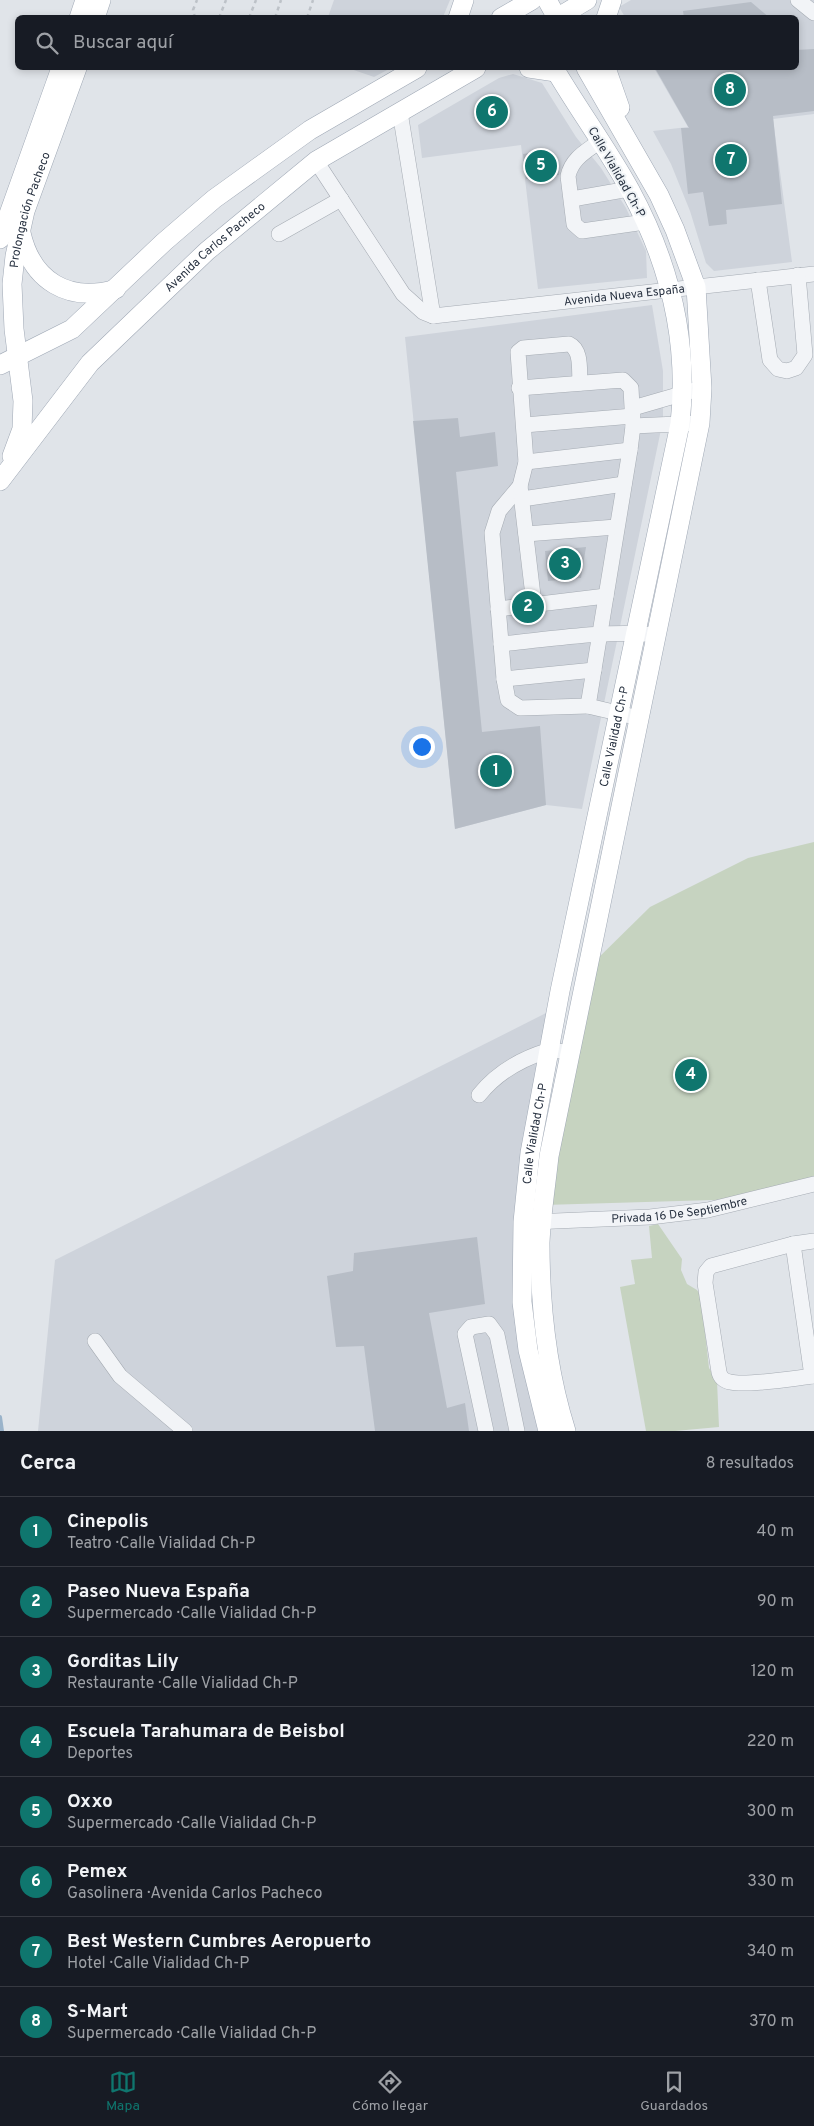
<!DOCTYPE html>
<html lang="es">
<head>
<meta charset="utf-8">
<style>
	body { margin:0; font-family:Overpass,sans-serif; background:#242831; color:#f1f3f6 }
	.you { position:absolute; left:421px; top:746px; width:18px; height:18px; margin:-12px; border:4px solid #fff; border-radius:50%; background:#1a73e8; box-shadow:0 0 0 8px #1a73e833 }
	.badge { display:grid; place-items:center; width:32px; height:32px; border-radius:50%; background:#0f766e; color:#fff; font-size:16px; font-weight:700 }
	.pin { position:absolute; translate:-50% -50%; border:2px solid #fff; box-shadow:0 1px 5px #0006 }
	.list { margin:0; padding:0; list-style:none }
	h2 { display:flex; justify-content:space-between; align-items:center; height:65px; margin:0; padding:0 20px; font-size:21px }
	h2 small { font-size:16px; font-weight:400; color:#9ea1a6 }
	.list li { display:grid; grid-template-columns:32px 1fr auto; gap:15px; align-items:center; box-sizing:border-box; height:70px; padding:0 20px; border-top:1px solid #363941 }
	.list b { display:block; font-size:19px; white-space:nowrap }
	.list p { margin:0; font-size:16px; white-space:nowrap; color:#9ea1a6 }
	.list em { font-size:16px; font-style:normal; color:#9ea1a6 }
	.icon { flex:none; width:28px; height:28px; fill:none; stroke:currentColor; stroke-width:2; stroke-linecap:round; stroke-linejoin:round }
	.map { position:relative; flex:none; width:814px; height:1431px; overflow:hidden }
	.search { position:absolute; background:#171b24; box-shadow:0 2px 8px #0003; left:15px; right:15px; top:15px; height:55px; display:flex; align-items:center; gap:12px; box-sizing:border-box; padding:0 18px; border-radius:8px; color:#9ea1a6; font-size:19px }
	.sheet { height:625px; background:#171b24 }
	nav { display:flex; justify-content:space-around; align-items:center; box-sizing:border-box; height:70px; border-top:1px solid #363941; background:#171b24; font-size:14px; color:#9ea1a6 }
	nav a { display:grid; justify-items:center; gap:2px }
	nav .on { color:#0f766e }
	.map>svg:first-child { display:block }
</style>
</head>
<body>
<div class="map">
<svg width="814" height="1431" viewBox="0 0 814 1431">
	<rect width="100%" height="100%" fill="#e0e4e9"/>
	<g fill="#ced3db">
		<polygon points="334,0 450,0 443,17 328,17"/>
		<polygon points="631,0 814,0 814,114 773,119 792,262 714,271 706,263 690,211 671,164 653,131 688,127 654,68 796,68 796,18 625,17 619,7"/>
		<polygon points="348,68 391,68 374,77"/>
		<polygon points="513,74 542,83 576,137 601,168 626,208 646,251 647,278 538,289 521,145 422,158 418,125 499,78"/>
		<polygon points="652,305 663,371 663,420 582,809 546,805 455,829 405,337"/>
		<polygon points="556,1008 517,1243 544,1431 38,1431 55,1260"/>
	</g>
	<g fill="#c6d3c0">
		<polygon points="814,842 814,1181 747,1199 544,1205 588,968 650,907 748,858"/>
		<polygon points="658,1224 682,1259 681,1270 687,1284 697,1290 701,1296 709,1368 717,1381 719,1427 675,1431 646,1431 620,1287 635,1284 631,1260 652,1258 649,1226"/>
	</g>
	<g fill="none" stroke-linecap="round" stroke-linejoin="round">
		<polyline stroke="#9ab3ca" stroke-width="4" points="0,1417 2,1431"/>
	</g>
	<g fill="#b7bdc6">
		<polygon points="751,2 770,18 684,18 683,11"/>
		<polygon points="814,49 814,111 773,116 782,204 726,210 727,224 709,226 703,192 688,194 681,128 689,128 655,68 796,68 796,50"/>
		<polygon points="549,150 556,156 559,175 526,179 523,154"/>
		<polygon points="458,418 460,437 495,432 498,466 456,472 482,732 540,726 546,805 455,829 413,421"/>
		<polygon points="586,547 581,578 548,581 545,551"/>
		<polygon points="477,1237 485,1304 429,1313 447,1408 465,1403 469,1431 375,1431 364,1346 336,1347 327,1276 353,1271 354,1253"/>
	</g>
	<g fill="none" stroke-linecap="round" stroke-linejoin="round">
		<g stroke="#a5abb3" stroke-width="16">
			<g id="minor">
				<polyline points="798,0 814,13"/>
				<polyline points="400,112 433,316"/>
				<path d="M600,141C587,151 572,158 568,176L574,224L582,231L645,222"/>
				<path id="s1" d="M316,161L403,294L423,312L433,316L814,274"/>
				<polyline points="572,199 629,189"/>
				<polyline points="279,234 341,199"/>
				<polyline points="758,280 770,360 778,369 787,371 796,368 805,355 798,275"/>
				<path d="M580,383C579,370 582,350 569,344L523,348L518,352L526,462L520,486L499,511L492,533L504,679L508,700L520,708L588,706"/>
				<polyline points="519,388 623,380 631,388 633,426 630,450 588,706 639,718"/>
				<polyline points="633,408 702,388"/>
				<polyline points="524,425 633,416"/>
				<polyline points="633,426 700,423"/>
				<polyline points="526,462 630,450"/>
				<polyline points="520,486 534,604"/>
				<polyline points="522,499 624,484"/>
				<polyline points="526,534 616,527"/>
				<polyline points="498,609 606,596"/>
				<path d="M501,644C552,639 605,630 656,635"/>
				<polyline points="504,679 594,670"/>
				<path d="M479,1095C496,1074 521,1059 547,1051C554,1049 564,1052 571,1053"/>
				<path id="s2" d="M532,1222L650,1217L708,1210L814,1184"/>
				<path d="M814,1241L793,1244L711,1266L706,1272L705,1283L719,1372C720,1377 724,1381 730,1382C746,1386 795,1378 814,1376"/>
				<polyline points="793,1244 812,1376"/>
				<polyline points="95,1341 120,1376 185,1431"/>
				<polyline points="486,1431 465,1334 471,1327 489,1324 497,1335 517,1431"/>
			</g>
		</g>
		<g stroke="#9fa8b5" stroke-width="20">
			<g id="major">
				<polyline points="547,0 557,18"/>
				<polyline points="79,18 85,0"/>
				<polyline points="95,18 101,0"/>
				<polyline points="458,18 464,0"/>
				<polyline points="501,18 532,0"/>
				<polyline points="557,18 587,0"/>
				<polyline points="606,18 612,0"/>
				<polyline points="529,68 556,72"/>
				<polyline points="606,68 620,108"/>
				<path d="M21,233C32,281 68,303 116,289"/>
				<polyline points="0,239 61,68"/>
				<polyline points="0,365 72,329 164,242 214,199 310,130 417,68"/>
				<path id="s3" d="M12,456L22,429L23,401L14,329L12,284L15,256L25,211L77,68"/>
				<path id="s4" d="M0,481L90,363L207,251L316,161L476,68"/>
				<path id="s5" d="M548,1431L528,1350L522,1302L523,1222L530,1153L560,991L680,424C689,342 669,262 630,190C607,148 578,109 554,68"/>
				<path d="M566,1431C547,1371 540,1307 540,1243C541,1215 546,1185 549,1156L700,423L702,388L696,287L675,230L659,195L586,68"/>
			</g>
		</g>
		<g stroke="#bdc2c8" stroke-width="2.5" stroke-dasharray="4 4" stroke-linecap="butt">
			<polyline points="195,18 193,10 197,0"/>
			<polyline points="219,18 226,0"/>
			<polyline points="249,18 256,0"/>
			<polyline points="275,18 281,0"/>
			<polyline points="307,18 313,0"/>
		</g>
		<use href="#minor" stroke="#f2f4f7" stroke-width="15"/>
		<use href="#major" stroke="#fff" stroke-width="19"/>
	</g>
	<g text-anchor="middle" stroke-width="4" stroke-linejoin="round" paint-order="stroke">
		<g font-size="12" fill="#283241" stroke="#eff3f6">
			<text transform="translate(617 172) rotate(60)" y="4">Calle Vialidad Ch-P</text>
			<text dy="4" stroke="none"><textPath href="#s3" startOffset="251">Prolongación Pacheco</textPath></text>
			<text dy="4" stroke="none"><textPath href="#s4" startOffset="319">Avenida Carlos Pacheco</textPath></text>
			<text dy="4" stroke="none"><textPath href="#s1" startOffset="389">Avenida Nueva España</textPath></text>
			<text dy="4" stroke="none"><textPath href="#s5" startOffset="706">Calle Vialidad Ch-P</textPath></text>
			<text dy="4" stroke="none"><textPath href="#s5" startOffset="301">Calle Vialidad Ch-P</textPath></text>
			<text dy="4" stroke="none"><textPath href="#s2" startOffset="148">Privada 16 De Septiembre</textPath></text>
		</g>
	</g>
</svg>
<div class="you"></div>
<div class="pin badge" style="left:496px;top:771px">1</div>
<div class="pin badge" style="left:528px;top:607px">2</div>
<div class="pin badge" style="left:565px;top:564px">3</div>
<div class="pin badge" style="left:691px;top:1075px">4</div>
<div class="pin badge" style="left:541px;top:166px">5</div>
<div class="pin badge" style="left:492px;top:112px">6</div>
<div class="pin badge" style="left:731px;top:160px">7</div>
<div class="pin badge" style="left:730px;top:90px">8</div>
<div class="search"><svg class="icon" aria-label="search" viewBox="0 0 24 24"><circle cx="10" cy="10" r="6"/><path d="M15 15l6 6"/></svg>Buscar aquí</div>
</div>
<section class="sheet">
<h2>Cerca<small>8 resultados</small></h2>
<ul class="list">
<li><span class="badge">1</span><div><b>Cinepolis</b><p>Teatro · Calle Vialidad Ch-P</p></div><em>40 m</em></li>
<li><span class="badge">2</span><div><b>Paseo Nueva España</b><p>Supermercado · Calle Vialidad Ch-P</p></div><em>90 m</em></li>
<li><span class="badge">3</span><div><b>Gorditas Lily</b><p>Restaurante · Calle Vialidad Ch-P</p></div><em>120 m</em></li>
<li><span class="badge">4</span><div><b>Escuela Tarahumara de Beisbol</b><p>Deportes</p></div><em>220 m</em></li>
<li><span class="badge">5</span><div><b>Oxxo</b><p>Supermercado · Calle Vialidad Ch-P</p></div><em>300 m</em></li>
<li><span class="badge">6</span><div><b>Pemex</b><p>Gasolinera · Avenida Carlos Pacheco</p></div><em>330 m</em></li>
<li><span class="badge">7</span><div><b>Best Western Cumbres Aeropuerto</b><p>Hotel · Calle Vialidad Ch-P</p></div><em>340 m</em></li>
<li><span class="badge">8</span><div><b>S-Mart</b><p>Supermercado · Calle Vialidad Ch-P</p></div><em>370 m</em></li>
</ul>
</section>
<nav>
<a class="on"><svg class="icon" aria-label="map" viewBox="0 0 24 24"><path d="M3 6l6-2 6 2 6-2v14l-6 2-6-2-6 2zM9 4v14M15 6v14"/></svg>Mapa</a>
<a><svg class="icon" aria-label="directions" viewBox="0 0 24 24"><path d="M12 3l9 9-9 9-9-9zM9 14v-3h6M13 9l2 2-2 2"/></svg>Cómo llegar</a>
<a><svg class="icon" aria-label="saved" viewBox="0 0 24 24"><path d="M7 4h10v16l-5-4-5 4z"/></svg>Guardados</a>
</nav>
</body>
</html>
